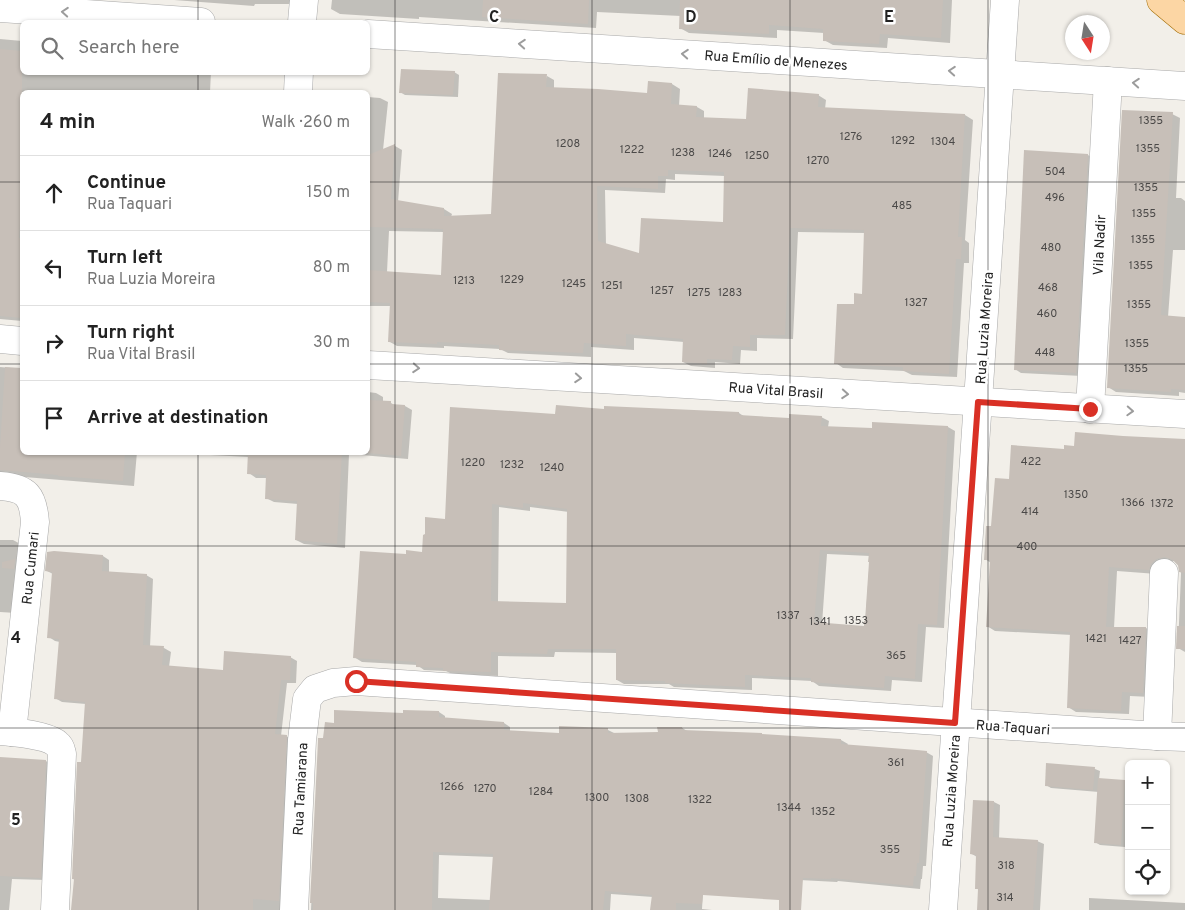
<!DOCTYPE html>
<html lang="en">
<head>
<meta charset="utf-8">
<style>
	body { margin:0; font-family:Overpass,sans-serif; background:#f6f6f6; color:#222 }
	.controls { position:absolute; right:15px; bottom:15px; display:grid; overflow:hidden; border-radius:8px; box-shadow:0 1px 4px #0004 }
	.controls button { width:45px; height:45px; display:grid; place-items:center; padding:0; border:0; border-bottom:1px solid #e0e0e0; background:#fff; color:#222; font:25px sans-serif }
	.compass { position:absolute; left:1065px; top:15px; width:45px; height:45px; border-radius:50%; background:#fff; box-shadow:0 1px 4px #0004; rotate:168deg }
	.stop { position:absolute; width:15px; height:15px; margin:-11px; border:4px solid #d93025; border-radius:50%; background:#fff }
	.stop.end { background:#d93025; border-color:#fff; box-shadow:0 1px 5px #0008 }
	.list { margin:0; padding:0; list-style:none }
	h2 { display:flex; justify-content:space-between; align-items:center; height:65px; margin:0; padding:0 20px; font-size:21px }
	h2 small { font-size:16px; font-weight:400; color:#767676 }
	.list li { display:grid; grid-template-columns:32px 1fr auto; gap:15px; align-items:center; box-sizing:border-box; height:75px; padding:0 20px; border-top:1px solid #e0e0e0 }
	.list b { display:block; font-size:19px; white-space:nowrap }
	.list p { margin:0; font-size:16px; white-space:nowrap; color:#767676 }
	.list em { font-size:16px; font-style:normal; color:#767676 }
	.icon { flex:none; width:28px; height:28px; fill:none; stroke:currentColor; stroke-width:2; stroke-linecap:round; stroke-linejoin:round }
	.map { position:relative; flex:none; width:1185px; height:910px; overflow:hidden }
	.search { position:absolute; background:#fff; box-shadow:0 1px 4px #0004; left:20px; top:20px; width:350px; height:55px; display:flex; align-items:center; gap:12px; box-sizing:border-box; padding:0 18px; border-radius:8px; color:#767676; font-size:19px }
	.panel { position:absolute; background:#fff; box-shadow:0 1px 4px #0004; left:20px; top:90px; width:350px; height:365px; border-radius:8px }
	.map>svg:first-child { display:block }
</style>
</head>
<body>
<div class="map">
<svg width="1185" height="910" viewBox="0 0 1185 910">
	<rect width="100%" height="100%" fill="#f2efe9"/>
	<g fill="#0003" fill-rule="evenodd">
		<polygon points="174,0 295,0 295,4 255,4 254,6"/>
		<polygon points="332,0 952,0 950,43 888,38 887,48 833,45 824,40 824,33 777,30 777,38 689,33 680,28 681,16 597,12 596,28 419,17 419,19 340,14 331,9"/>
		<polygon points="0,39 22,41 22,72 211,72 210,92 22,92 22,321 0,319"/>
		<polygon points="454,72 459,75 458,97 405,95 400,92"/>
		<path d="M547,76L554,80V88L648,94L649,83L672,84L680,89L679,106L697,107L704,111V119L747,120L818,95L826,100L825,109L965,115L973,120L965,240L969,243V263H964L957,377L912,375L904,371L843,368L836,363L855,306L863,295L865,233L798,232L793,339L757,338V351L741,350L740,364L715,362V368L691,366L683,362L684,342L634,338V350L591,347V357L508,353L500,349L444,346V348L397,346L390,342L391,306H368V97L380,98L388,102L383,150L395,146L402,150L398,202L444,209L452,214L451,217L493,216ZM675,174L725,176L724,223L640,255L606,245L605,190L665,193L666,179L675,180ZM389,231L444,232L442,276L387,272Z"/>
		<polygon points="1172,114 1180,118 1176,198 1181,198 1185,201 1185,250 1173,250 1168,317 1185,318 1185,393 1179,392 1179,396 1116,392 1108,387"/>
		<polygon points="1025,151 1088,155 1094,159 1082,376 1021,373 1015,369"/>
		<polygon points="0,367 22,369 22,452 137,452 134,486 0,475"/>
		<polygon points="368,392 376,393 383,397 383,402 391,403 396,406 405,406 412,410 408,459 349,454 345,548 304,544 296,540 298,504 274,502 266,498 267,478 256,478 249,473 249,457 191,454 189,452 368,452"/>
		<path d="M605,411L739,413L745,417L790,419L821,417L829,421L828,427L873,429L948,427L955,431L944,628L926,627L922,682L892,680L891,691L819,686L812,681L752,678V690L674,687L669,684H624L617,680V653L555,652L554,657L498,656V676L452,674L446,671L424,670L417,665L362,662L354,657L407,556L423,553L446,520L556,416ZM499,507L530,511V507L569,512L567,605L498,602ZM827,554L870,556L865,627L822,624Z"/>
		<polygon points="1185,440 1185,652 1178,648 1181,573 1179,566 1174,561 1164,563 1157,574 1117,571 1114,628 1146,628 1153,632 1151,697 1130,696 1129,714 1076,712 1068,707 1072,635 995,631 987,626 991,563 985,559 992,528 1010,480 1065,451"/>
		<polygon points="0,540 13,540 26,547 16,613 0,612"/>
		<polygon points="103,556 109,560 109,573 146,575 153,579 150,647 164,648 171,652 169,667 224,671 290,657 297,661 296,683 287,683 281,736 286,736 293,740 285,910 72,910 75,880 73,879 86,704 62,702 55,698 60,642 55,641 49,637 53,574 47,571"/>
		<path d="M439,712L445,716V719L504,723L510,727V731L560,734L608,730L614,733H660L682,728L689,732L841,740L848,744L847,746L926,752L933,756L926,866H923L922,879H921L920,889L838,881L837,882L704,875L702,909L712,910H652L653,897L611,894L610,910H311L319,741L324,740L335,724L404,714ZM439,855L494,857L491,900L438,898Z"/>
		<polygon points="0,758 46,761 51,765 46,880 12,879 9,910 0,910"/>
		<polygon points="1047,764 1095,769 1100,771 1099,779 1125,781 1129,783 1125,847 1100,845 1095,842 1099,792 1051,788 1046,785"/>
		<polygon points="994,802 1000,805 999,839 1037,841 1044,844 1040,910 978,910 979,890 976,888 977,857 972,854"/>
		<polygon points="1089,898 1185,903 1185,910 1089,910"/>
	</g>
	<g fill="#c7bfb8" fill-rule="evenodd">
		<polygon points="483,0 589,0 588,24 482,17"/>
		<polygon points="680,0 943,0 941,38 880,34 879,44 823,41 823,29 769,25 769,34 679,29"/>
		<polygon points="0,49 22,51 22,197 19,238 22,238 22,318 0,316"/>
		<polygon points="401,69 455,71 453,95 399,93"/>
		<path d="M498,73L547,74L546,87L598,89L647,93L648,81L672,83L671,104L697,106L696,117L746,119L748,88L819,94L818,107L965,114L958,237H962L961,259H956L949,374L903,371V367L834,364L837,304H854V293L862,294L864,230L790,228L785,335H750V347L733,346L732,360L707,359V364L682,362L683,339L626,334V346L584,343L583,353L499,350V345L437,342V344L388,342L390,303L368,302V270L441,275L443,229L368,227V155L395,144L391,199L444,208V216L491,214ZM668,170L724,172L723,222L641,218L639,253L598,241L597,186L658,189V176H668Z"/>
		<polygon points="1122,110 1173,112 1161,315 1185,317 1185,390 1171,389 1171,392 1107,388"/>
		<polygon points="1024,150 1088,154 1076,373 1014,370"/>
		<polygon points="5,367 22,368 22,452 125,452 123,481 58,476 58,475 0,470 0,448"/>
		<polygon points="368,400 391,401 391,404 405,405 401,456 368,453"/>
		<path d="M556,405L604,409V406L739,412V415L789,418V414L822,416L821,426L872,428V422L948,426L937,625L918,624L915,679L885,676L884,688L811,682V678L745,675V687L665,683V681L616,680V649H548L547,654L491,652V672L443,671V668L416,667V662L353,658L360,551L406,554V550L422,552L423,535L425,534V517L445,519L450,407L555,414ZM523,503L567,509L566,603L491,601L492,504L523,508ZM820,550L869,553L868,562H869L865,621H864V626L814,622Z"/>
		<polygon points="1075,432 1123,436 1185,439 1185,573 1179,572 1178,565 1173,560 1165,557 1156,559 1151,564 1149,570 1109,567 1106,627 1146,627 1143,693 1122,692 1121,711 1067,708 1070,632 986,627 990,560 984,560 986,526 991,526 995,478 1009,479 1011,445 1064,449 1064,445 1074,446"/>
		<polygon points="248,452 342,452 337,544 295,540 297,501 265,499 266,475 247,474"/>
		<polygon points="54,551 103,555 102,571 147,574 143,645 164,646 162,665 223,670 224,651 291,656 290,680 281,680 275,734 287,735 279,901 253,899 253,910 71,910 74,879 72,879 77,762 81,762 85,702 54,699 59,639 47,638 52,572 45,571 47,552"/>
		<polygon points="15,559 14,569 2,568 2,562"/>
		<polygon points="1177,626 1185,626 1185,649 1176,649"/>
		<polygon points="334,710 403,713 403,710 439,711 439,717 504,722 504,730 559,733 559,726 608,728 608,733 658,732 657,727 682,727 683,730 762,733 762,734 841,739 841,744 917,750 927,751 919,863 917,863 916,876 914,876 913,886 831,878 831,879 803,878 801,910 779,910 779,900 703,895 702,904 676,903 676,910 650,910 652,895 605,891 603,910 489,910 493,854 433,852 432,910 313,910 313,903 310,903 318,741 318,738 323,738 325,722 334,723"/>
		<polygon points="0,757 46,760 41,878 0,876"/>
		<polygon points="1046,763 1095,767 1093,790 1045,786"/>
		<polygon points="1098,778 1125,780 1121,845 1094,843"/>
		<polygon points="973,800 994,801 993,837 1038,840 1033,910 977,910 978,889 975,889 976,855 970,854"/>
	</g>
	<g fill="none" stroke-linecap="round" stroke-linejoin="round">
		<g stroke="#a9a9a9" stroke-width="29">
			<g id="minor">
				<polyline points="0,8 201,22"/>
				<polyline points="302,22 304,0"/>
				<polyline points="368,34 1185,86"/>
				<polyline points="298,92 299,72"/>
				<polyline points="0,339 22,341"/>
				<polyline points="368,365 1185,414"/>
				<polyline points="1090,409 1108,81"/>
				<path d="M0,486C27,488 33,496 35,522L12,732"/>
				<path d="M0,731C13,732 48,735 57,744C61,747 61,750 62,754L55,910"/>
				<polyline points="1157,736 1164,573"/>
				<polyline points="294,910 302,740 307,699 315,689 333,683 356,681 1157,736 1185,737"/>
				<path d="M943,910C963,607 986,303 1005,0"/>
			</g>
		</g>
		<g stroke="#a06b00" stroke-width="29">
			<polyline id="major" points="1161,0 1185,20"/>
		</g>
		<use href="#minor" stroke="#fff" stroke-width="28"/>
		<use href="#major" stroke="#fcd6a4" stroke-width="28"/>
	</g>
	<defs><path id="oneway-chevron" d="M-2-3.5L2.5 0L-2 3.5" fill="none" stroke-width="1.6" stroke-linecap="round" stroke-linejoin="round" transform="scale(1.25)"/></defs>
	<g stroke="#9c9c9c">
		<use href="#oneway-chevron" transform="translate(65 12) rotate(-176)"/>
		<use href="#oneway-chevron" transform="translate(522 44) rotate(-176)"/>
		<use href="#oneway-chevron" transform="translate(685 54) rotate(-176)"/>
		<use href="#oneway-chevron" transform="translate(952 71) rotate(-176)"/>
		<use href="#oneway-chevron" transform="translate(1136 83) rotate(-176)"/>
		<use href="#oneway-chevron" transform="translate(416 368) rotate(4)"/>
		<use href="#oneway-chevron" transform="translate(578 378) rotate(4)"/>
		<use href="#oneway-chevron" transform="translate(845 394) rotate(4)"/>
		<use href="#oneway-chevron" transform="translate(1130 411) rotate(3)"/>
	</g>
	<g fill="none" stroke-linecap="round" stroke-linejoin="round">
		<polyline stroke="#d93025" stroke-width="6" points="356,681 955,723 978,402 1090,409"/>
	</g>
	<path fill="none" stroke="#222" stroke-width="1" stroke-opacity="0.55" d="M198,0V22M395,0V910M592,0V910M790,0V910M988,0V910M198,72V92M0,182H22M368,182H1185M0,364H22M368,364H1185M198,452V910M0,546H1185M0,728H1185"/>
	<g text-anchor="middle" stroke-width="5" stroke-linejoin="round" paint-order="stroke">
		<g font-size="11" fill="#4b4948">
			<text x="1151" y="124">1355</text>
			<text x="851" y="140">1276</text>
			<text x="903" y="144">1292</text>
			<text x="943" y="145">1304</text>
			<text x="568" y="147">1208</text>
			<text x="1148" y="152">1355</text>
			<text x="632" y="153">1222</text>
			<text x="683" y="156">1238</text>
			<text x="720" y="157">1246</text>
			<text x="757" y="159">1250</text>
			<text x="818" y="164">1270</text>
			<text x="1055" y="175">504</text>
			<text x="1146" y="191">1355</text>
			<text x="1055" y="201">496</text>
			<text x="902" y="209">485</text>
			<text x="1144" y="217">1355</text>
			<text x="1143" y="243">1355</text>
			<text x="1051" y="251">480</text>
			<text x="1141" y="269">1355</text>
			<text x="512" y="283">1229</text>
			<text x="464" y="284">1213</text>
			<text x="574" y="287">1245</text>
			<text x="612" y="289">1251</text>
			<text x="1048" y="291">468</text>
			<text x="662" y="294">1257</text>
			<text x="699" y="296">1275</text>
			<text x="730" y="296">1283</text>
			<text x="916" y="306">1327</text>
			<text x="1139" y="308">1355</text>
			<text x="1047" y="317">460</text>
			<text x="1137" y="347">1355</text>
			<text x="1045" y="356">448</text>
			<text x="1136" y="372">1355</text>
			<text x="1031" y="465">422</text>
			<text x="473" y="466">1220</text>
			<text x="512" y="468">1232</text>
			<text x="552" y="471">1240</text>
			<text x="1076" y="498">1350</text>
			<text x="1133" y="506">1366</text>
			<text x="1162" y="507">1372</text>
			<text x="1030" y="515">414</text>
			<text x="1027" y="550">400</text>
			<text x="788" y="619">1337</text>
			<text x="856" y="624">1353</text>
			<text x="820" y="625">1341</text>
			<text x="1096" y="642">1421</text>
			<text x="1130" y="644">1427</text>
			<text x="896" y="659">365</text>
			<text x="896" y="766">361</text>
			<text x="452" y="790">1266</text>
			<text x="485" y="792">1270</text>
			<text x="541" y="795">1284</text>
			<text x="597" y="801">1300</text>
			<text x="637" y="802">1308</text>
			<text x="700" y="803">1322</text>
			<text x="789" y="811">1344</text>
			<text x="823" y="815">1352</text>
			<text x="890" y="853">355</text>
			<text x="1006" y="869">318</text>
			<text x="1005" y="901">314</text>
		</g>
		<g font-size="14" fill="#222" stroke="#fff">
			<text transform="translate(776 60) rotate(4)" y="5">Rua Emílio de Menezes</text>
			<text transform="translate(1099 245) rotate(-87)" y="5">Vila Nadir</text>
			<text transform="translate(984 328) rotate(-86)" y="5">Rua Luzia Moreira</text>
			<text transform="translate(776 390) rotate(4)" y="5">Rua Vital Brasil</text>
			<text transform="translate(30 568) rotate(-84)" y="5">Rua Cumari</text>
			<text transform="translate(1013 727) rotate(4)" y="5">Rua Taquari</text>
			<text transform="translate(300 789) rotate(-87)" y="5">Rua Tamiarana</text>
			<text transform="translate(951 791) rotate(-86)" y="5">Rua Luzia Moreira</text>
		</g>
	</g>
	<g font-size="16" text-anchor="middle" font-weight="bold" fill="#222" stroke="#fff" stroke-width="5" stroke-linejoin="round" paint-order="stroke">
		<text x="494" y="22">C</text>
		<text x="691" y="22">D</text>
		<text x="889" y="22">E</text>
		<text x="16" y="643">4</text>
		<text x="16" y="825">5</text>
	</g>
</svg>
<div class="controls">
<button>+</button>
<button>−</button>
<button><svg class="icon" aria-label="locate" viewBox="0 0 24 24"><circle cx="12" cy="12" r="6"/><path d="M12 2v4M12 18v4M2 12h4M18 12h4"/></svg></button>
</div>
<svg class="compass" viewBox="-18 -18 36 36"><path d="M0-13l5 13h-10z" fill="#e53935"/><path d="M0 13l5-13h-10z" fill="#767676"/></svg>
<div class="stop" style="left:356px;top:681px"></div>
<div class="stop end" style="left:1090px;top:409px"></div>
<div class="search"><svg class="icon" aria-label="search" viewBox="0 0 24 24"><circle cx="10" cy="10" r="6"/><path d="M15 15l6 6"/></svg>Search here</div>
<section class="panel">
<h2>4 min<small>Walk · 260 m</small></h2>
<ul class="list">
<li><svg class="icon" aria-label="ahead" viewBox="0 0 24 24"><path d="M12 20V5M6 11l6-6 6 6"/></svg><div><b>Continue</b><p>Rua Taquari</p></div><em>150 m</em></li>
<li><svg class="icon" aria-label="left" viewBox="0 0 24 24"><path d="M17 20v-9H6M10 6l-5 5 5 5"/></svg><div><b>Turn left</b><p>Rua Luzia Moreira</p></div><em>80 m</em></li>
<li><svg class="icon" aria-label="right" viewBox="0 0 24 24"><path d="M7 20v-9h11M14 6l5 5-5 5"/></svg><div><b>Turn right</b><p>Rua Vital Brasil</p></div><em>30 m</em></li>
<li><svg class="icon" aria-label="arrive" viewBox="0 0 24 24"><path d="M6 21V4h12l-3 4 3 4H6"/></svg><div><b>Arrive at destination</b></div></li>
</ul>
</section>
</div>
</body>
</html>
